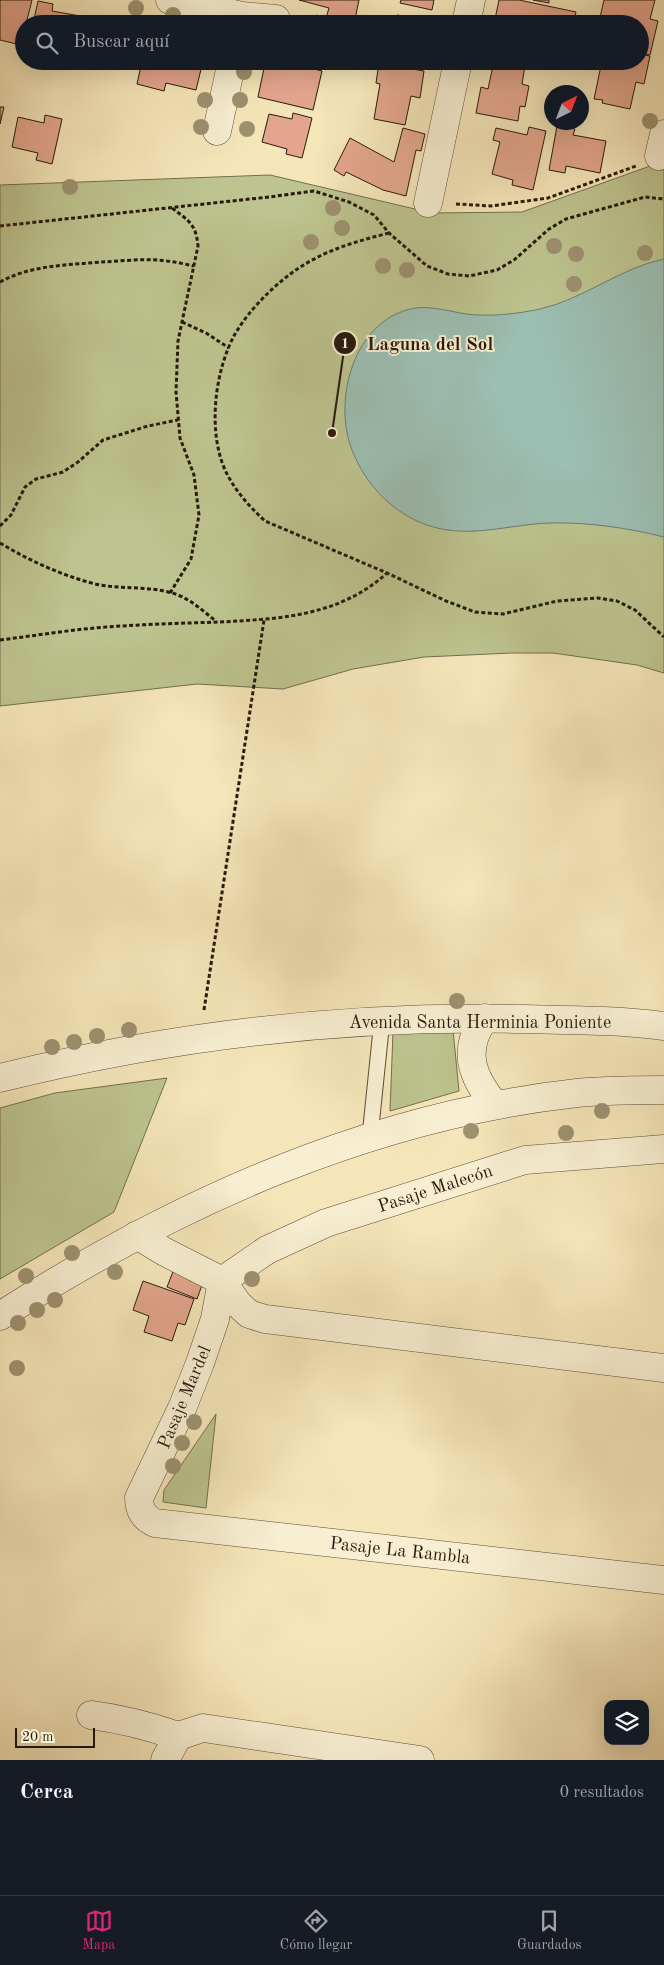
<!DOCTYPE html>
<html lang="es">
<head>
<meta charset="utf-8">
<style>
	body { margin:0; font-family:"Old Standard TT",serif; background:#242831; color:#f1f3f6 }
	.controls { position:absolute; right:15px; bottom:15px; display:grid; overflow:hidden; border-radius:10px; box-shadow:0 5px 20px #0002 }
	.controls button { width:45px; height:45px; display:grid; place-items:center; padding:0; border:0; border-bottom:1px solid #363941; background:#171b24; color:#f1f3f6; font:25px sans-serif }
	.compass { position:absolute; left:544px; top:85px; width:45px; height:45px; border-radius:50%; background:#171b24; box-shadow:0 5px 20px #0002; rotate:42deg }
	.scale { position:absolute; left:15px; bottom:12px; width:80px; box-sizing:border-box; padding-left:5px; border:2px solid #28190d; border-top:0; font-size:14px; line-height:18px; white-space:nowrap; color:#28190d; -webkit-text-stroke:4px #f8efd2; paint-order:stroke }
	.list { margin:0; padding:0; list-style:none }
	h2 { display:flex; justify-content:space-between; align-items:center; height:65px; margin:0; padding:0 20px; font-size:21px }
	h2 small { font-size:16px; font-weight:400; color:#9ea1a6 }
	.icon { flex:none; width:28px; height:28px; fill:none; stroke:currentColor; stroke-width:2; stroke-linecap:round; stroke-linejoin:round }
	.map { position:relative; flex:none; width:664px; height:1760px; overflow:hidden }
	.search { position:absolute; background:#171b24; box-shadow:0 5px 20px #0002; left:15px; right:15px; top:15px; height:55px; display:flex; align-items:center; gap:12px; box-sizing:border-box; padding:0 18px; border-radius:28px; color:#9ea1a6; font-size:19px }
	.sheet { height:135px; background:#171b24 }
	nav { display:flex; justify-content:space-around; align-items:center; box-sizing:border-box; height:70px; border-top:1px solid #363941; background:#171b24; font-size:14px; color:#9ea1a6 }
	nav a { display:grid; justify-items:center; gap:2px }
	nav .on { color:#db2777 }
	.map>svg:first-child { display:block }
</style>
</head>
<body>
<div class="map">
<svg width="664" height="1760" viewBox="0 0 664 1760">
	<rect width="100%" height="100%" fill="#f5e6b9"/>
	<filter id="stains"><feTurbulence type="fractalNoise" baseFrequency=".004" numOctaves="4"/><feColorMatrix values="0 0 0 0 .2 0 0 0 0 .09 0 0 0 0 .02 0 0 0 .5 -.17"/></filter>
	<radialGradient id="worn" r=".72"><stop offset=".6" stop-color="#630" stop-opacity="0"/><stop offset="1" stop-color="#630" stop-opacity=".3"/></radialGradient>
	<g fill="#bdc48f" stroke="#726e4e">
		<polygon points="653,165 664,167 664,673 637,665 553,653 512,653 424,657 353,669 283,689 197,684 0,706 0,185 270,175 432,213 522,212"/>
		<polygon points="453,1030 459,1091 390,1111 393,1032"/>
		<polygon points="167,1078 114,1212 0,1279 0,1108 55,1093"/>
		<polygon points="216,1414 206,1508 163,1502 164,1490"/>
	</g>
	<path fill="#9cbfb3" stroke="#6e7d71" d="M664,259V537C628,528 588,522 551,523C510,524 470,539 430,526C391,514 360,479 349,441C335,391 357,318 415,308C432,306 449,311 466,314C491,317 516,314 540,309C584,299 620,268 664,259Z"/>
	<g fill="#e3a68c" stroke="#28190d">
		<polygon points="0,0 32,0 26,24 24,24 21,45 0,40"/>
		<polygon points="299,0 359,0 354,24 314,24 316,15 326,18 329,8"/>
		<polygon points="401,0 434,0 432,10 400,3"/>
		<polygon points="499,0 519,0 576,12 573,24 550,21 550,24 494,24"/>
		<polygon points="533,0 549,0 549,3"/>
		<polygon points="604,0 655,0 650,19 658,21 650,55 640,53 640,24 602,24 603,22 599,22"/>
		<polygon points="38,1 53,4 52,11 86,17 85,24 33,24"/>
		<polygon points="397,15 426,20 425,24 396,24"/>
		<polygon points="122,17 147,23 147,24 120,24"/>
		<polygon points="640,54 650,56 644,84 636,82 630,109 602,103 603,100 594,99 602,61 640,61"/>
		<polygon points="118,61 138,61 136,69 117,65"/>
		<polygon points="142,61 203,61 196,90 166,83 164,91 137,84"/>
		<polygon points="273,61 307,61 306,67 322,71 313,110 258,97 264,68 272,69"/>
		<polygon points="384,61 426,61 425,68"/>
		<polygon points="494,61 507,61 525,65 522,84 529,86 525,107 520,106 518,121 476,113 481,87 488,89"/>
		<polygon points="516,61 542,61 541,67"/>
		<polygon points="379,63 424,71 420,98 411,96 405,125 374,119 380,84 376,83"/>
		<polygon points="0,107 4,107 0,124"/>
		<polygon points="293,113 312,118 302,158 286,154 287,149 262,142 269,114 292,119"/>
		<polygon points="45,115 62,119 52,164 36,160 38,153 12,147 18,117 44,123"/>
		<polygon points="557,126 575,129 573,135 606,141 600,173 566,166 565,173 549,170"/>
		<polygon points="529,127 546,131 533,190 512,185 513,180 492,174 500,142 493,140 496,128 527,135"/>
		<polygon points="403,128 425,134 421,151 416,150 406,196 383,190 346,172 344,176 334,170 350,138 394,162"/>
		<polygon points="174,1269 191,1276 189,1280 202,1285 197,1299 167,1287"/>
		<polygon points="143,1281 194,1299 185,1325 178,1323 172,1341 144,1332 149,1316 133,1310"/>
	</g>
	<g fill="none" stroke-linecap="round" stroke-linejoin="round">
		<g stroke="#5b4c38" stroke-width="17">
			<polyline id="service" points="370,1136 382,1020"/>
		</g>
		<g stroke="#5b4c38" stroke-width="29">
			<g id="minor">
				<polyline points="170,0 242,16 276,19"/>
				<polyline points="466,24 471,0"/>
				<polyline points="217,131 232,61"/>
				<polyline points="659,156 664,134"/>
				<polyline points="428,203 458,61"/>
				<polyline points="137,1235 165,1252 222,1281 238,1304 249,1314 265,1319 664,1368"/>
				<path d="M222,1281L215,1319L200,1363L183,1406L139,1498C139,1510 144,1518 155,1523L664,1580"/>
				<polyline points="222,1281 267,1250 326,1223 525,1160 664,1149"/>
				<path d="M91,1715C122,1719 149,1726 178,1736"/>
				<polyline points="165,1760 178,1736 203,1728 420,1760"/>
			</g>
		</g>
		<g stroke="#5b4c38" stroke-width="29">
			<g id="tertiary">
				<path d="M485,1018C461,1050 472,1077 495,1105"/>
				<path d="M0,1078C172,1035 348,1015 524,1019C571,1020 617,1020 664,1026"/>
				<path d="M0,1316C175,1204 368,1116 577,1093C606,1090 635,1090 664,1090"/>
			</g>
		</g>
		<g stroke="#28190d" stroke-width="3" stroke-dasharray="4 2.5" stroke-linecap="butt">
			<polyline points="456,204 491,206 548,198 636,166"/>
			<polyline points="0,226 269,197 314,191 349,202 374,215 389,233 427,266 448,274 469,276 497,270 514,260 549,229 566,219 645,197 664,199"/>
			<path d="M389,233C353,242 319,252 289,275C268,291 248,312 235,334C214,372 207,435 227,474C237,493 250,507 265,521L387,573L446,601L475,612L503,614L557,601L598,598L617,601L635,610L664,637"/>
			<path d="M0,282C31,265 67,265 102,262C123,261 146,258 167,261C176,262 185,264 194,266"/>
			<polyline points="182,322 206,333 229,348"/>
			<polyline points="0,526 11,515 25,487 36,479 63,472 78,462 103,440 148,426 178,420"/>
			<path d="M0,543C30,561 61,575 95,584C122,590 152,585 178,595C193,601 204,612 216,621"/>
			<path d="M170,593L191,559L199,515L194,475L180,438L176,392L178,341L198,246C196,224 189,221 172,208"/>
			<path d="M0,640C40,635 81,628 121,626C154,624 187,623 220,622C280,619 340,616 387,573"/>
			<polyline points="204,1010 264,620"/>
		</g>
		<use href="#service" stroke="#f8efd2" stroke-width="15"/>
		<use href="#minor" stroke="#f8efd2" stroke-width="28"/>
		<use href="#tertiary" stroke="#f8efd2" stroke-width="28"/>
	</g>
	<g fill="#9d9170">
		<circle cx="136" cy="8" r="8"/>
		<circle cx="173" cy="15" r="8"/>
		<circle cx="244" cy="72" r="8"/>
		<circle cx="205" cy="100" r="8"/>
		<circle cx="240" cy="100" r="8"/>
		<circle cx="650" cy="121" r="8"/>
		<circle cx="201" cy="127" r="8"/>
		<circle cx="247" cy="129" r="8"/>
		<circle cx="70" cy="187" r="8"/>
		<circle cx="333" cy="208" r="8"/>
		<circle cx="342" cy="228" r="8"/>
		<circle cx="311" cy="242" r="8"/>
		<circle cx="554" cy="246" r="8"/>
		<circle cx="645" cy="253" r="8"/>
		<circle cx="576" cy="254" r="8"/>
		<circle cx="383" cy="266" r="8"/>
		<circle cx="407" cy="270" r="8"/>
		<circle cx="574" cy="284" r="8"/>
		<circle cx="457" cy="1001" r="8"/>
		<circle cx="129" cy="1030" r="8"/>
		<circle cx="97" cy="1036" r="8"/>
		<circle cx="74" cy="1042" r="8"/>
		<circle cx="52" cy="1047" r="8"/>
		<circle cx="602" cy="1111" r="8"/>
		<circle cx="471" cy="1131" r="8"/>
		<circle cx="566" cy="1133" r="8"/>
		<circle cx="72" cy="1253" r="8"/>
		<circle cx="115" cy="1272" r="8"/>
		<circle cx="26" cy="1276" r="8"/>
		<circle cx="252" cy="1279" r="8"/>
		<circle cx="55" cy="1300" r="8"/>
		<circle cx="37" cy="1310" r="8"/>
		<circle cx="18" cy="1323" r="8"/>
		<circle cx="17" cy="1368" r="8"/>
		<circle cx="194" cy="1422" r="8"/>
		<circle cx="182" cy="1443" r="8"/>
		<circle cx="173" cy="1466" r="8"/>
	</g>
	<g text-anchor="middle" stroke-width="4" stroke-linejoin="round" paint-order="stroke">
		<g font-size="18" fill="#28190d" stroke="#f8efd2">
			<text x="480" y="1028">Avenida Santa Herminia Poniente</text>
			<text transform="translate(435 1188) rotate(-18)" y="6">Pasaje Malecón</text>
			<text transform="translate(184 1397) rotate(-67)" y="6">Pasaje Mardel</text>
			<text transform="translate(400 1550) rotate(6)" y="6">Pasaje La Rambla</text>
		</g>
	</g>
	<path fill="none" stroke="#28190d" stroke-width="2" d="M332 433L345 343"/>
	<g fill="#28190d" stroke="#f8efd2" stroke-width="2">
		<circle cx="332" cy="433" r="5"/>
		<circle cx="345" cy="343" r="12"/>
	</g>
	<g font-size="15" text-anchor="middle" font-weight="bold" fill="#fff">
		<text x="345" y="348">1</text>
	</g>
	<g font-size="19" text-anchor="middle" font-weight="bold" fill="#28190d" stroke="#f8efd2" stroke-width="4" stroke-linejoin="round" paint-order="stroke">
		<text x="430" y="350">Laguna del Sol</text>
	</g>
	<rect width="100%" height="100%" filter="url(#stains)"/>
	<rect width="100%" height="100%" fill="url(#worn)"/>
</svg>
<div class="controls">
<button><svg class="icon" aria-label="layers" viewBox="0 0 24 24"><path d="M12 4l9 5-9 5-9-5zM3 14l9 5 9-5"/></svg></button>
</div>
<svg class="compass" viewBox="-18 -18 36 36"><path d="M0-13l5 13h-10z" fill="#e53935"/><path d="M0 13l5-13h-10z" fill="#9ea1a6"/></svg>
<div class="scale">20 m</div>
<div class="search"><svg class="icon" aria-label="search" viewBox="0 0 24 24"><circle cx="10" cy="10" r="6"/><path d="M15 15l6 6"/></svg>Buscar aquí</div>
</div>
<section class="sheet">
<h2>Cerca<small>0 resultados</small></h2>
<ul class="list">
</ul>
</section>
<nav>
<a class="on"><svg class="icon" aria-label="map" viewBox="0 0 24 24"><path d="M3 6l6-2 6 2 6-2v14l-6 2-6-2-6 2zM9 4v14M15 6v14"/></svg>Mapa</a>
<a><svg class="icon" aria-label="directions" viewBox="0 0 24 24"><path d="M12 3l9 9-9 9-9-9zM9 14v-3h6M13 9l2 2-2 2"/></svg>Cómo llegar</a>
<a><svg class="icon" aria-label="saved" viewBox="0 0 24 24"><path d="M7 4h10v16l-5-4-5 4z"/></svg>Guardados</a>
</nav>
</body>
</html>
